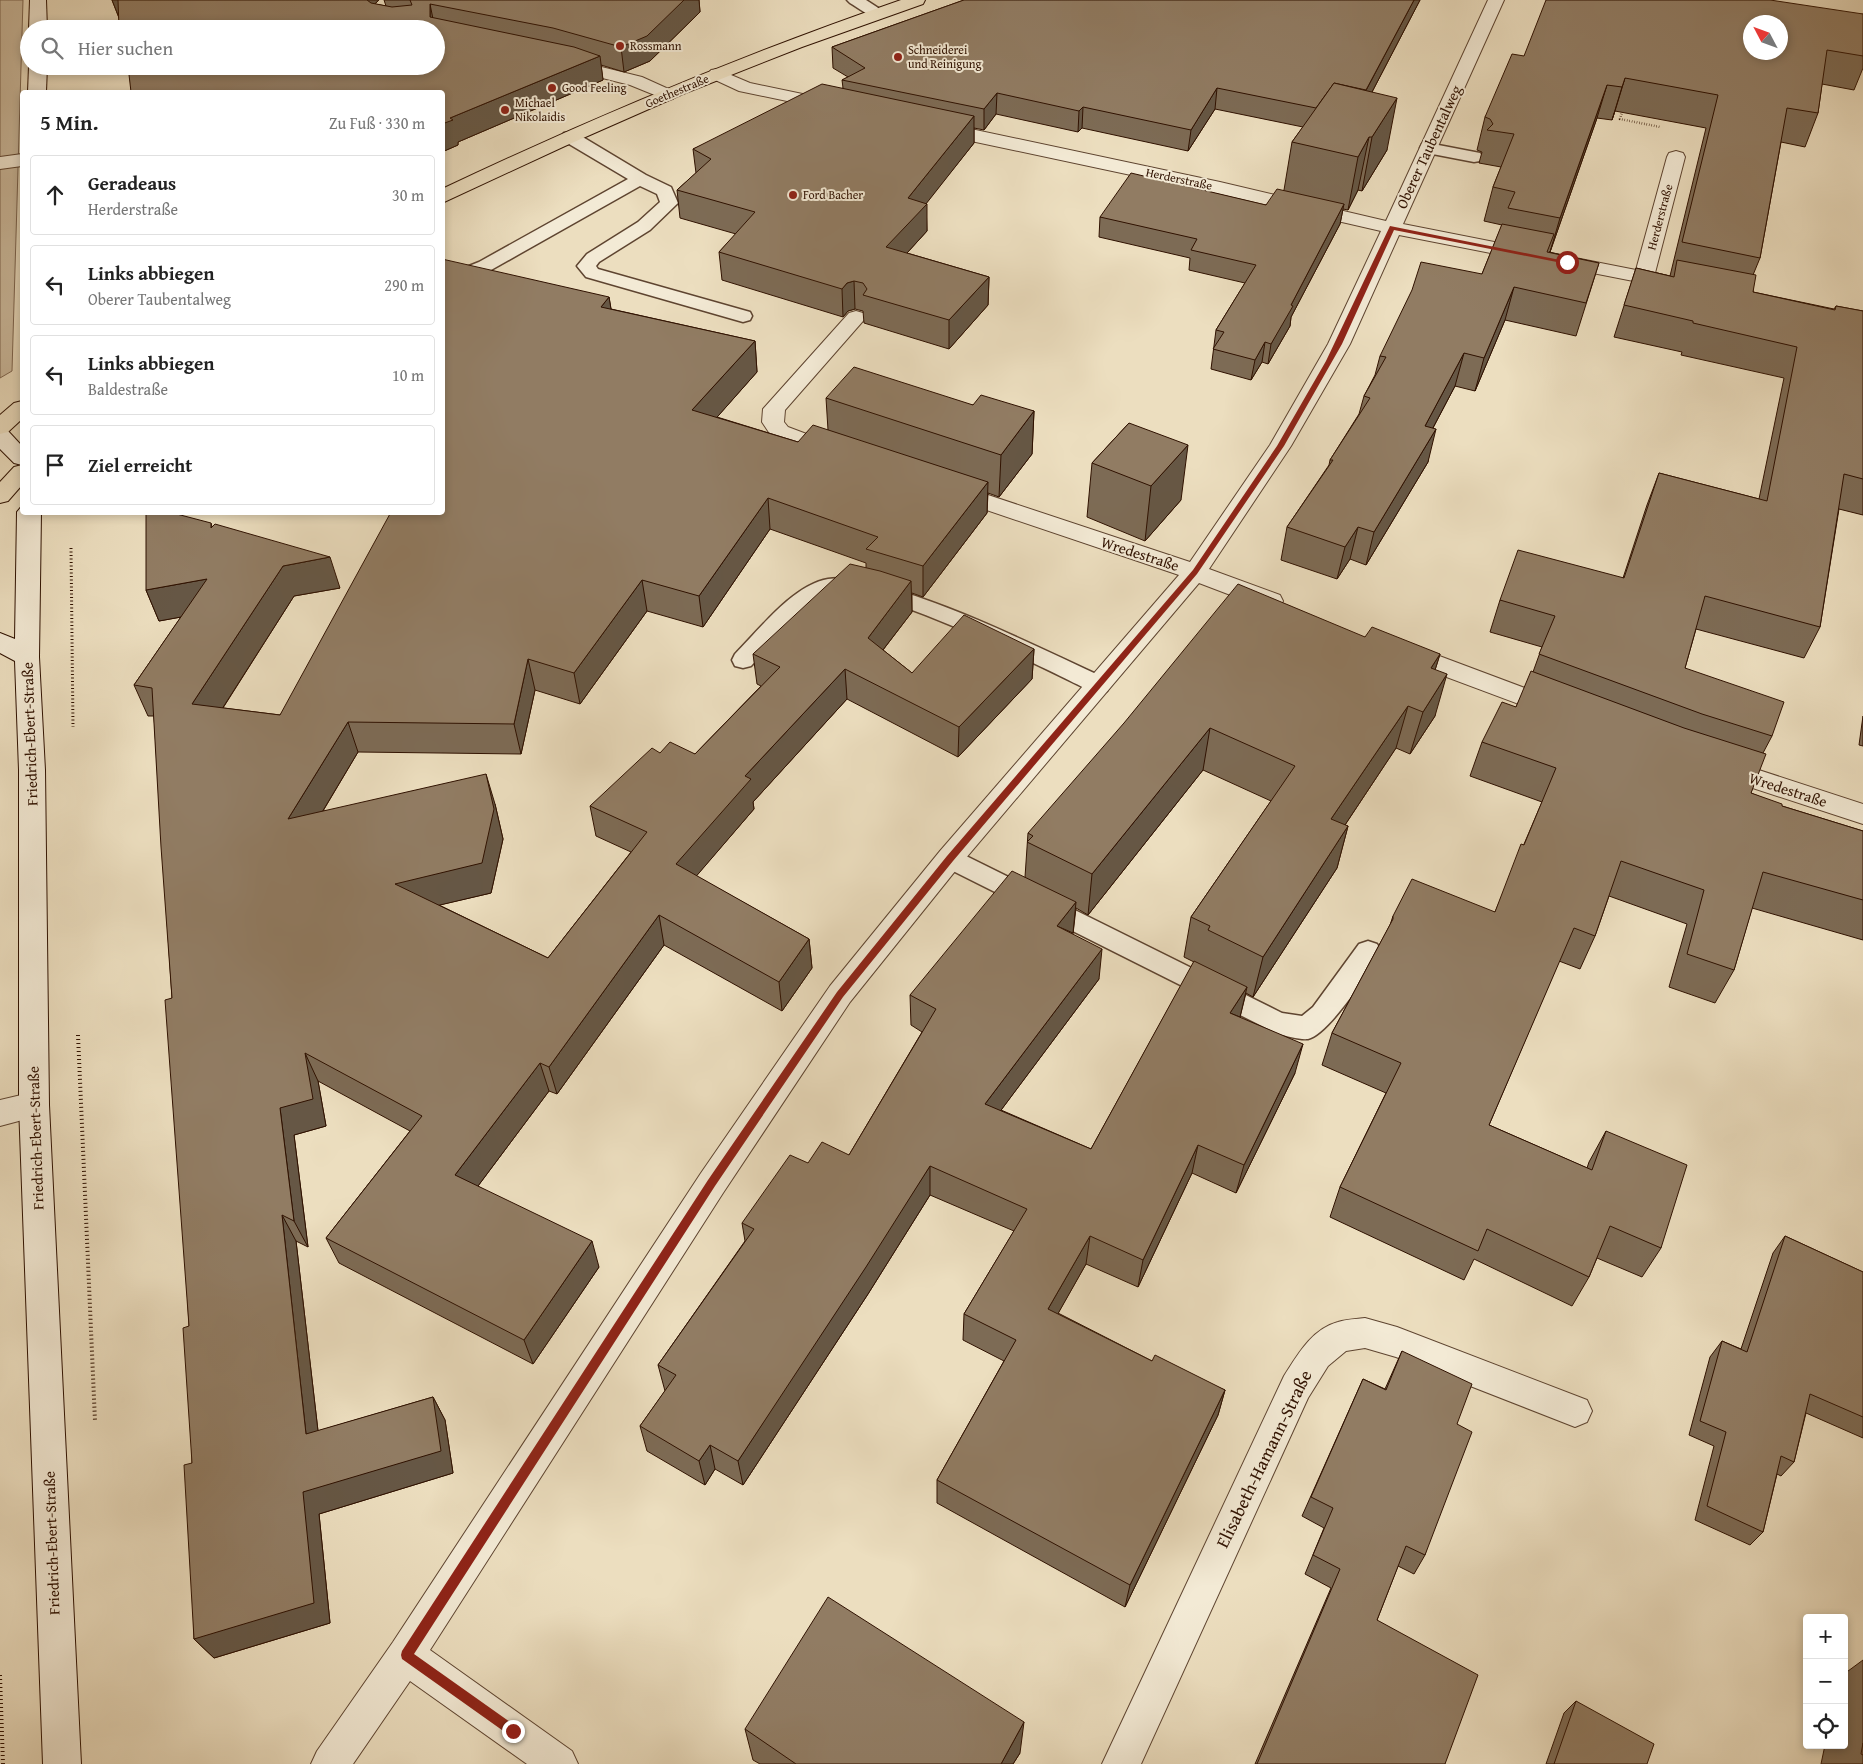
<!DOCTYPE html>
<html lang="de">
<head>
<meta charset="utf-8">
<style>
	body { margin:0; font-family:"Gentium Book Plus",serif; background:#f6f6f6; color:#222 }
	.controls { position:absolute; right:15px; bottom:15px; display:grid; overflow:hidden; border-radius:5px; box-shadow:0 2px 8px #0003 }
	.controls button { width:45px; height:45px; display:grid; place-items:center; padding:0; border:0; border-bottom:1px solid #e0e0e0; background:#fff; color:#222; font:25px sans-serif }
	.compass { position:absolute; left:1743px; top:15px; width:45px; height:45px; border-radius:50%; background:#fff; box-shadow:0 2px 8px #0003; rotate:311deg }
	.stop { position:absolute; width:15px; height:15px; margin:-11px; border:4px solid #8f2418; border-radius:50%; background:#fff }
	.stop.end { background:#8f2418; border-color:#fff; box-shadow:0 1px 5px #0008 }
	.list { margin:0; padding:0; list-style:none }
	h2 { display:flex; justify-content:space-between; align-items:center; height:65px; margin:0; padding:0 20px; font-size:21px }
	h2 small { font-size:16px; font-weight:400; color:#767676 }
	.list li { display:grid; grid-template-columns:32px 1fr auto; gap:15px; align-items:center; box-sizing:border-box; height:80px; margin:0 10px 10px; padding:0 10px; border:1px solid #e0e0e0; border-radius:5px }
	.list b { display:block; font-size:19px; white-space:nowrap }
	.list p { margin:0; font-size:16px; white-space:nowrap; color:#767676 }
	.list em { font-size:16px; font-style:normal; color:#767676 }
	.icon { flex:none; width:28px; height:28px; fill:none; stroke:currentColor; stroke-width:2; stroke-linecap:round; stroke-linejoin:round }
	.map { position:relative; flex:none; width:1863px; height:1764px; overflow:hidden }
	.search { position:absolute; background:#fff; box-shadow:0 2px 8px #0003; left:20px; top:20px; width:425px; height:55px; display:flex; align-items:center; gap:12px; box-sizing:border-box; padding:0 18px; border-radius:28px; color:#767676; font-size:19px }
	.panel { position:absolute; background:#fff; box-shadow:0 2px 8px #0003; left:20px; top:90px; width:425px; height:425px; border-radius:5px }
	.map>svg:first-child { display:block }
</style>
</head>
<body>
<div class="map">
<svg width="1863" height="1764" viewBox="0 0 1863 1764">
	<rect width="100%" height="100%" fill="#ecdebf"/>
	<filter id="stains"><feTurbulence type="fractalNoise" baseFrequency=".004" numOctaves="4"/><feColorMatrix values="0 0 0 0 .2 0 0 0 0 .09 0 0 0 0 .02 0 0 0 .5 -.17"/></filter>
	<radialGradient id="worn" r=".72"><stop offset=".6" stop-color="#630" stop-opacity="0"/><stop offset="1" stop-color="#630" stop-opacity=".3"/></radialGradient>
	<polygon fill="#ccbb9f" stroke="#7e6650" points="0,0 23,0 12,371 0,378"/>
	<g fill="none" stroke-linecap="round" stroke-linejoin="round">
		<g stroke="#5e4430" stroke-width="3">
			<g id="lane">
				<path d="M847,0H866L886,13L883,16C871,19 860,9 850,3Z"/>
				<polygon points="570,132 576,133 646,175 671,187 678,203 650,230 599,262 596,266 598,269 750,312 752,316 750,320 743,322 736,320 586,277 577,266 587,254 638,222 660,202 657,194 640,186 491,270 459,281 442,279 442,268 459,270 479,262 628,179 564,141 562,137 564,133"/>
				<polygon points="1428,143 1480,153 1483,157 1480,161 1474,162 1422,152 1420,148 1422,144"/>
				<path d="M851,578C942,598 1024,641 1107,679L1110,685L1107,691L1099,693L1091,691C1045,669 871,579 829,594C803,604 771,645 751,666L743,668L735,666L732,660L735,654C759,630 793,585 828,579C836,578 844,578 851,578Z"/>
				<path d="M950,848L1282,1013L1302,1016L1313,1007L1359,944L1368,941L1377,944L1381,951C1371,970 1328,1035 1308,1039C1300,1040 1287,1036 1278,1034L941,865L938,858L941,851Z"/>
			</g>
		</g>
		<g stroke="#5e4430" stroke-width="2">
			<g id="street">
				<polygon points="1488,0 1504,0 1403,224 1636,270 1667,157 1669,153 1676,151 1683,153 1685,157 1655,273 1676,278 1679,282 1676,286 1669,288 1399,235 1350,344 1291,446 1209,569 1280,595 1283,601 1280,607 1271,609 1262,607 1199,583 960,865 850,1002 723,1193 430,1650 572,1751 578,1764 527,1764 410,1681 353,1764 311,1764 317,1751 393,1642 701,1173 830,986 940,851 1179,575 945,496 942,491 945,486 953,484 961,486 1190,562 1270,445 1328,344 1381,231 1220,194 938,134 931,132 929,128 931,124 938,122 1220,182 1386,221"/>
				<polygon points="565,58 642,77 673,91 676,95 673,99 667,100 630,85 559,67 556,63 559,59"/>
				<polygon points="717,69 750,83 836,101 839,105 836,109 830,110 739,91 711,78 708,74 711,70"/>
				<polygon points="22,154 22,166 0,169 0,157"/>
				<polygon points="856,311 863,313 866,317 863,321 785,410 784,422 788,427 841,447 844,452 841,457 833,459 825,457 772,437 762,422 763,409 849,313"/>
				<polygon points="1402,642 1565,703 1569,709 1565,715 1556,718 1393,657 1390,651 1393,645"/>
				<polygon points="1722,758 1863,804 1863,824 1713,775 1709,768 1713,761"/>
				<polygon points="34,1092 45,1096 49,1105 45,1114 0,1126 0,1100"/>
				<path d="M1365,1318L1397,1327L1587,1400L1592,1411L1587,1422L1575,1427L1396,1357L1365,1348L1346,1351L1328,1366L1308,1398L1141,1764H1102L1284,1376C1298,1354 1312,1329 1338,1322C1347,1319 1356,1319 1365,1318Z"/>
			</g>
		</g>
		<g stroke="#2f1100" stroke-width="2">
			<g id="secondary">
				<polygon points="30,0 46,0 47,29 29,29"/>
				<polygon points="29,66 47,66 46,92 28,92"/>
				<polygon points="0,429 8,431 22,446 22,465 14,463 0,449"/>
				<polygon points="22,506 22,512 41,512 39,657 45,770 49,1105 81,1764 43,1764 19,1105 19,770 15,661 0,653 0,633 15,639 17,512"/>
			</g>
		</g>
		<g stroke="#2f1100" stroke-width="2">
			<g id="primary">
				<path d="M901,0H925L923,4L802,47L683,94L565,146L442,203V189C592,118 744,54 901,0Z"/>
				<polygon points="22,401 22,419 8,432 0,434 0,415 14,403"/>
				<polygon points="22,465 22,485 8,501 0,503 0,482 14,467"/>
			</g>
		</g>
		<polyline stroke="#2f1100" stroke-width="2.5" stroke-dasharray="0.5 2" stroke-linecap="butt" points="1623,109 1620,119 1660,127"/>
		<polyline stroke="#2f1100" stroke-width="3" stroke-dasharray="1 2.5" stroke-linecap="butt" points="71,548 73,727"/>
		<g stroke="#2f1100" stroke-width="4" stroke-dasharray="1 3" stroke-linecap="butt">
			<polyline points="78,1035 95,1421"/>
			<polyline points="0,1675 3,1764"/>
		</g>
		<use href="#lane" fill="#f3ead5" fill-rule="evenodd"/>
		<use href="#street" fill="#f3ead5" fill-rule="evenodd"/>
		<use href="#secondary" fill="#f3ead5" fill-rule="evenodd"/>
		<use href="#primary" fill="#ecdebf" fill-rule="evenodd"/>
	</g>
	<g fill="#7d6b55" stroke="#2f1100" fill-rule="evenodd">
		<polygon points="112,0 379,0 375,4 386,6 384,0 699,0 700,12 650,61 624,72 601,65 603,80 458,142 458,145 442,152 442,92 128,70 127,66 436,66 119,18"/>
		<polygon points="964,0 1420,0 1372,92 1387,150 1362,191 1358,190 1348,210 1343,209 1340,224 1291,317 1290,326 1268,364 1262,362 1251,380 1211,369 1216,330 1245,283 1189,270 1190,258 1099,237 1100,217 1266,205 1284,190 1292,142 1303,127 1215,109 1188,151 1082,128 1078,132 996,114 984,130 974,128 974,143 926,203 927,231 907,253 989,277 988,305 949,349 864,323 863,311 855,309 848,311 843,317 722,280 719,252 736,234 680,218 677,190 696,173 693,149 843,88 842,80 848,77 833,68 832,47"/>
		<polygon points="1863,14 1863,68 1854,90 1822,84 1818,113 1805,147 1781,142 1760,258 1753,275 1753,292 1834,309 1836,306 1863,311 1863,515 1839,509 1820,627 1804,658 1696,629 1685,668 1772,736 1763,753 1751,793 1782,806 1863,831 1863,940 1752,908 1734,970 1715,1003 1669,987 1687,924 1609,896 1595,936 1580,969 1559,961 1489,1125 1587,1168 1589,1162 1606,1131 1661,1248 1642,1277 1597,1258 1589,1277 1572,1306 1474,1259 1464,1280 1330,1217 1340,1187 1386,1093 1322,1065 1332,1033 1390,925 1393,916 1495,912 1542,802 1470,776 1482,742 1516,707 1533,672 1542,647 1490,632 1500,600 1623,578 1647,505 1659,473 1759,499 1784,378 1681,355 1682,352 1614,337 1636,268 1670,276 1706,128 1615,111 1612,120 1597,118 1550,252 1549,252 1599,263 1576,336 1505,320 1475,391 1455,386 1433,428 1428,462 1366,565 1350,559 1337,579 1281,560 1287,527 1329,465 1330,460 1359,414 1364,396 1375,375 1380,356 1482,274 1502,225 1484,221 1493,187 1501,167 1479,163 1482,152 1477,150 1485,117 1524,56"/>
		<path d="M609,297L611,309L755,341L757,372L717,417L798,442L828,430L826,398L973,405L1034,411L1032,454L999,497L988,493L987,513L923,597L912,593V612L883,650L912,673L1034,649L1032,679L958,757L847,699L753,802L754,809L696,876L809,939L812,968L782,1011L664,945L557,1094L549,1091L478,1186L599,1267L533,1364L339,1263L326,1238L410,1131L318,1081L326,1126L294,1135L308,1247L296,1241L318,1431L433,1397L445,1420L453,1473L319,1514L330,1623L214,1658L194,1639L192,1463L189,1326L172,998L154,716H148L134,685L181,617L159,621L146,590L211,523L212,527L340,588L294,596L223,708L280,715ZM770,529L866,563V568L753,654L757,684L761,686L695,754L660,753L590,806L596,836L631,852L548,958L439,905L491,893L503,839L495,804L323,811L358,752L521,754L535,690L580,704L647,611L703,627Z"/>
		<polygon points="1129,423 1181,500 1145,541 1087,517 1092,463"/>
		<path d="M1365,637L1440,654L1435,670V716L1410,754L1396,748L1345,825L1348,826L1337,868L1253,997L1246,993L1240,1017L1295,1073L1236,1193L1192,1173L1138,1287L1086,1264L1058,1313L1152,1361L1225,1390L1218,1415L1125,1607L937,1503V1480L1004,1361L963,1340L964,1314L1014,1231L930,1195L868,1294L743,1485L715,1469L705,1485L647,1451L640,1426L665,1391L658,1365L745,1241L742,1223L808,1163L849,1155L922,1032L911,1025L910,995L1025,877L1028,833ZM1203,770L1271,801L1191,917L1184,957L1194,962L1091,1149L1001,1110L1099,979L1073,934L1076,908L1088,915Z"/>
		<polygon points="1863,716 1863,746 1859,745"/>
		<polygon points="1785,1236 1863,1272 1863,1438 1806,1413 1794,1462 1781,1476 1777,1474 1763,1532 1750,1545 1695,1520 1714,1446 1689,1435 1710,1357 1722,1341 1741,1349 1773,1253"/>
		<polygon points="1402,1351 1457,1424 1425,1555 1414,1574 1398,1566 1377,1620 1445,1764 1255,1764 1331,1588 1305,1574 1324,1528 1302,1516 1363,1379 1385,1389"/>
		<polygon points="1863,1660 1863,1764 1821,1764 1825,1745 1844,1745 1844,1674"/>
		<polygon points="1576,1701 1647,1764 1546,1764 1564,1713"/>
		<polygon points="745,1729 1020,1753 1013,1764 760,1764 753,1760"/>
	</g>
	<g fill="#665745" stroke="#2f1100">
		<polygon points="112,0 120,0 120,20"/>
		<polygon points="362,0 379,0 368,10"/>
		<polygon points="684,0 699,0 700,12 650,61 624,72 621,47"/>
		<polygon points="1414,0 1420,0 1349,136 1353,115"/>
		<polygon points="430,4 435,29 430,17"/>
		<polygon points="600,56 603,80 458,142 458,145 442,152 442,124 450,118"/>
		<polygon points="1625,78 1615,111 1612,120 1622,87"/>
		<polygon points="1607,85 1597,118 1550,252 1560,218"/>
		<polygon points="1217,88 1215,109 1188,151 1191,130"/>
		<polygon points="997,93 996,114 984,130 984,109"/>
		<polygon points="1397,98 1387,150 1362,191 1372,137"/>
		<polygon points="1083,107 1082,128 1078,132 1079,111"/>
		<polygon points="974,116 974,143 922,209 927,204 927,231 887,275 886,247 908,198"/>
		<polygon points="1369,137 1358,190 1348,210 1358,157"/>
		<polygon points="1344,204 1340,224 1291,317 1290,326 1268,364 1271,344 1291,305"/>
		<polygon points="989,277 988,305 949,349 949,320"/>
		<polygon points="854,281 855,309 848,311 843,317 842,289 847,283"/>
		<polygon points="1514,287 1505,320 1475,391 1484,358"/>
		<polygon points="609,297 614,327 601,307"/>
		<polygon points="755,341 757,372 696,441 692,410"/>
		<polygon points="1265,342 1262,362 1251,380 1255,360"/>
		<polygon points="1464,353 1455,386 1417,458 1425,426"/>
		<polygon points="1034,411 1032,454 999,497 1001,455"/>
		<polygon points="1436,429 1428,462 1366,565 1374,532"/>
		<polygon points="1188,445 1181,500 1145,541 1151,486"/>
		<polygon points="988,482 987,513 923,597 923,566"/>
		<polygon points="768,498 770,529 703,627 699,596"/>
		<polygon points="1358,527 1350,559 1337,579 1345,547"/>
		<polygon points="330,557 340,588 294,596 206,734 192,704 283,566"/>
		<polygon points="207,579 220,610 159,621 146,590"/>
		<polygon points="642,580 647,611 580,704 574,673"/>
		<polygon points="911,581 912,612 869,668 868,638"/>
		<polygon points="1034,649 1032,679 958,757 959,727"/>
		<polygon points="1440,654 1427,696 1431,668"/>
		<polygon points="528,659 535,690 521,754 514,724"/>
		<polygon points="845,669 847,699 753,802 754,809 681,894 676,864 745,776"/>
		<polygon points="1447,674 1435,716 1410,754 1423,712"/>
		<polygon points="1408,706 1396,748 1321,861 1331,819"/>
		<polygon points="348,722 358,752 300,849 288,819"/>
		<polygon points="1210,728 1203,770 1088,915 1092,874"/>
		<polygon points="486,774 495,804 503,839 491,893 406,913 395,884"/>
		<polygon points="1348,826 1337,868 1253,997 1263,957"/>
		<polygon points="1076,902 1073,933 1057,926"/>
		<polygon points="659,915 664,945 557,1094 549,1067"/>
		<polygon points="809,939 812,968 782,1011 779,982"/>
		<polygon points="1102,949 1099,979 984,1133 985,1104"/>
		<polygon points="1247,987 1240,1017 1230,1013"/>
		<polygon points="1303,1044 1295,1073 1236,1193 1244,1165"/>
		<polygon points="305,1053 318,1081 326,1126 294,1135 308,1247 294,1221 280,1108"/>
		<polygon points="540,1063 549,1091 466,1202 455,1175"/>
		<polygon points="1198,1145 1192,1173 1138,1287 1143,1260"/>
		<polygon points="930,1166 930,1195 868,1294 743,1485 738,1461"/>
		<polygon points="282,1215 296,1241 321,1457 306,1434"/>
		<polygon points="1090,1236 1086,1264 1046,1335 1048,1309"/>
		<polygon points="592,1241 599,1267 533,1364 524,1340"/>
		<polygon points="1225,1390 1218,1415 1125,1607 1130,1585"/>
		<polygon points="433,1397 445,1420 453,1473 319,1514 330,1623 214,1658 194,1639 303,1492"/>
		<polygon points="710,1445 715,1469 705,1485 699,1461"/>
		<polygon points="1024,1722 1020,1753 1013,1764 1001,1764"/>
	</g>
	<g fill="#917c63" stroke="#2f1100" fill-rule="evenodd">
		<polygon points="118,0 367,0 371,3 392,7 412,5 410,0 684,0 647,36 621,47 553,28 430,4 430,17 574,47 600,56 450,118 453,120 442,124 442,92 131,92 128,66 436,66 436,29 119,29"/>
		<polygon points="964,0 1414,0 1366,90 1334,83 1316,108 1217,88 1191,130 1083,107 1079,111 997,93 984,109 842,80 865,68 832,47"/>
		<path d="M1546,0H1770L1863,14V56L1827,50L1818,113L1787,108L1760,258L1682,242L1718,95L1625,78L1622,87L1607,85L1560,218L1508,208L1515,192L1493,187L1514,134L1487,130L1493,124L1490,119L1485,117L1512,54L1524,56ZM1750,22H1780V52H1750Z"/>
		<polygon points="1334,83 1397,98 1372,137 1369,137 1358,157 1292,142"/>
		<polygon points="822,84 974,116 908,198 927,204 886,247 989,277 949,320 863,295 867,289 863,283 854,281 847,283 842,289 719,252 755,212 677,190 711,159 693,149"/>
		<polygon points="1131,173 1266,205 1277,189 1344,204 1291,305 1293,306 1271,344 1265,342 1255,360 1213,349 1224,332 1216,330 1256,265 1191,250 1197,239 1100,217"/>
		<polygon points="1502,224 1554,234 1547,252 1599,263 1586,303 1514,287 1484,358 1464,353 1425,426 1436,429 1374,532 1358,527 1345,547 1287,527 1333,460 1330,460 1370,398 1364,396 1386,357 1380,356 1412,290 1421,262 1482,274"/>
		<polygon points="442,259 609,297 601,307 755,341 692,410 798,442 813,425 988,482 923,566 866,549 878,537 768,498 699,596 642,580 574,673 528,659 514,724 348,722 288,819 486,774 494,809 482,863 395,884 548,958 647,832 590,806 652,748 660,753 670,742 695,754 780,667 753,654 850,564 880,571 911,581 868,638 912,673 964,615 1034,649 959,727 845,669 745,776 751,779 676,864 809,939 779,982 659,915 549,1067 540,1063 455,1175 592,1241 524,1340 326,1238 422,1116 305,1053 313,1099 280,1108 294,1221 282,1215 306,1434 433,1397 441,1451 303,1492 314,1603 194,1639 184,1465 192,1463 183,1328 189,1326 165,1000 172,998 161,847 152,688 134,685 207,579 146,590 146,512 169,512 211,523 211,528 215,524 330,557 283,566 192,704 280,715 391,512 442,512"/>
		<polygon points="1677,260 1756,275 1753,292 1835,310 1836,306 1863,311 1863,479 1844,474 1820,627 1705,596 1685,668 1784,702 1772,736 1702,714 1539,654 1555,616 1500,600 1518,550 1624,578 1659,473 1767,501 1797,347 1693,323 1693,321 1624,305 1636,268 1674,277"/>
		<polygon points="854,367 973,405 981,395 1034,411 1001,455 826,398"/>
		<polygon points="1129,423 1188,445 1151,486 1092,463"/>
		<polygon points="1238,584 1365,637 1372,627 1440,654 1431,668 1447,674 1423,712 1408,706 1331,819 1348,826 1263,957 1208,930 1210,926 1191,917 1295,766 1210,728 1092,874 1027,842 1033,836 1028,833 1124,723"/>
		<polygon points="1531,671 1684,728 1766,754 1751,793 1782,804 1782,806 1863,831 1863,900 1763,872 1734,970 1687,954 1704,890 1621,861 1595,936 1574,928 1489,1125 1592,1170 1606,1131 1687,1165 1661,1248 1610,1226 1589,1277 1487,1229 1478,1251 1340,1187 1401,1063 1332,1033 1393,919 1393,916 1412,879 1495,912 1521,844 1524,845 1556,768 1482,742 1502,702 1516,707"/>
		<polygon points="1012,871 1076,902 1057,926 1102,949 985,1104 1091,1149 1194,961 1247,987 1230,1013 1303,1044 1244,1165 1198,1145 1143,1260 1090,1236 1048,1309 1152,1361 1155,1355 1225,1390 1130,1585 937,1480 1016,1340 964,1314 1027,1209 930,1166 866,1267 738,1461 710,1445 699,1461 640,1426 676,1375 658,1365 754,1229 742,1223 790,1155 808,1163 822,1142 849,1155 936,1009 910,995"/>
		<polygon points="1785,1236 1863,1272 1863,1417 1810,1394 1794,1462 1781,1456 1763,1532 1707,1506 1726,1432 1700,1421 1722,1341 1747,1352"/>
		<polygon points="1402,1351 1472,1384 1457,1424 1472,1432 1425,1555 1406,1546 1377,1620 1478,1675 1445,1764 1257,1764 1340,1569 1313,1555 1333,1508 1311,1497 1363,1379 1386,1390"/>
		<polygon points="828,1597 1024,1722 1001,1764 796,1764 745,1729"/>
		<polygon points="1576,1701 1654,1744 1647,1764 1554,1764"/>
		<polygon points="1863,1743 1863,1755 1861,1754"/>
	</g>
	<polygon fill="#8f2418" points="1390,226 1570,262 1567,264 1394,230 1342,344 1284,446 1197,574 953,861 843,997 715,1186 414,1654 517,1727 519,1731 517,1735 513,1737 509,1735 402,1659 401,1655 402,1651 708,1180 837,992 947,856 1193,570 1277,446 1326,361"/>
	<g fill="#8f2418" stroke="#f3ead5" stroke-width="2">
		<circle cx="620" cy="46" r="5"/>
		<circle cx="898" cy="57" r="5"/>
		<circle cx="552" cy="88" r="5"/>
		<circle cx="505" cy="110" r="5"/>
		<circle cx="793" cy="195" r="5"/>
	</g>
	<g text-anchor="middle" stroke-width="4" stroke-linejoin="round" paint-order="stroke">
		<g font-size="12" fill="#2f1100" stroke="#f3ead5" text-anchor="start">
			<text x="630" y="50">Rossmann</text>
			<text x="908" y="54">Schneiderei<tspan x="908" dy="14">und Reinigung</tspan></text>
			<text x="562" y="92">Good Feeling</text>
			<text x="515" y="107">Michael<tspan x="515" dy="14">Nikolaidis</tspan></text>
			<text x="803" y="199">Ford Bacher</text>
		</g>
		<g font-size="12" fill="#2f1100" stroke="#f3ead5">
			<text transform="translate(677 91) rotate(-23)" y="4">Goethestraße</text>
			<text transform="translate(1179 179) rotate(12)" y="4">Herderstraße</text>
			<text transform="translate(1660 217) rotate(-75)" y="4">Herderstraße</text>
		</g>
		<g font-size="15" fill="#2f1100" stroke="#f3ead5">
			<text transform="translate(1429 147) rotate(-65)" y="5">Oberer Taubentalweg</text>
			<text transform="translate(1140 554) rotate(18)" y="5">Wredestraße</text>
			<text transform="translate(30 734) rotate(-92)" y="5">Friedrich-Ebert-Straße</text>
			<text transform="translate(1788 790) rotate(18)" y="5">Wredestraße</text>
			<text transform="translate(36 1138) rotate(-92)" y="5">Friedrich-Ebert-Straße</text>
			<text transform="translate(52 1543) rotate(-92)" y="5">Friedrich-Ebert-Straße</text>
		</g>
		<g font-size="18" fill="#2f1100" stroke="#f3ead5">
			<text transform="translate(1264 1459) rotate(-64)" y="6">Elisabeth-Hamann-Straße</text>
		</g>
	</g>
	<rect width="100%" height="100%" filter="url(#stains)"/>
	<rect width="100%" height="100%" fill="url(#worn)"/>
</svg>
<div class="controls">
<button>+</button>
<button>−</button>
<button><svg class="icon" aria-label="locate" viewBox="0 0 24 24"><circle cx="12" cy="12" r="6"/><path d="M12 2v4M12 18v4M2 12h4M18 12h4"/></svg></button>
</div>
<svg class="compass" viewBox="-18 -18 36 36"><path d="M0-13l5 13h-10z" fill="#e53935"/><path d="M0 13l5-13h-10z" fill="#767676"/></svg>
<div class="stop" style="left:1567px;top:262px"></div>
<div class="stop end" style="left:513px;top:1731px"></div>
<div class="search"><svg class="icon" aria-label="search" viewBox="0 0 24 24"><circle cx="10" cy="10" r="6"/><path d="M15 15l6 6"/></svg>Hier suchen</div>
<section class="panel">
<h2>5 Min.<small>Zu Fuß · 330 m</small></h2>
<ul class="list">
<li><svg class="icon" aria-label="ahead" viewBox="0 0 24 24"><path d="M12 20V5M6 11l6-6 6 6"/></svg><div><b>Geradeaus</b><p>Herderstraße</p></div><em>30 m</em></li>
<li><svg class="icon" aria-label="left" viewBox="0 0 24 24"><path d="M17 20v-9H6M10 6l-5 5 5 5"/></svg><div><b>Links abbiegen</b><p>Oberer Taubentalweg</p></div><em>290 m</em></li>
<li><svg class="icon" aria-label="left" viewBox="0 0 24 24"><path d="M17 20v-9H6M10 6l-5 5 5 5"/></svg><div><b>Links abbiegen</b><p>Baldestraße</p></div><em>10 m</em></li>
<li><svg class="icon" aria-label="arrive" viewBox="0 0 24 24"><path d="M6 21V4h12l-3 4 3 4H6"/></svg><div><b>Ziel erreicht</b></div></li>
</ul>
</section>
</div>
</body>
</html>
